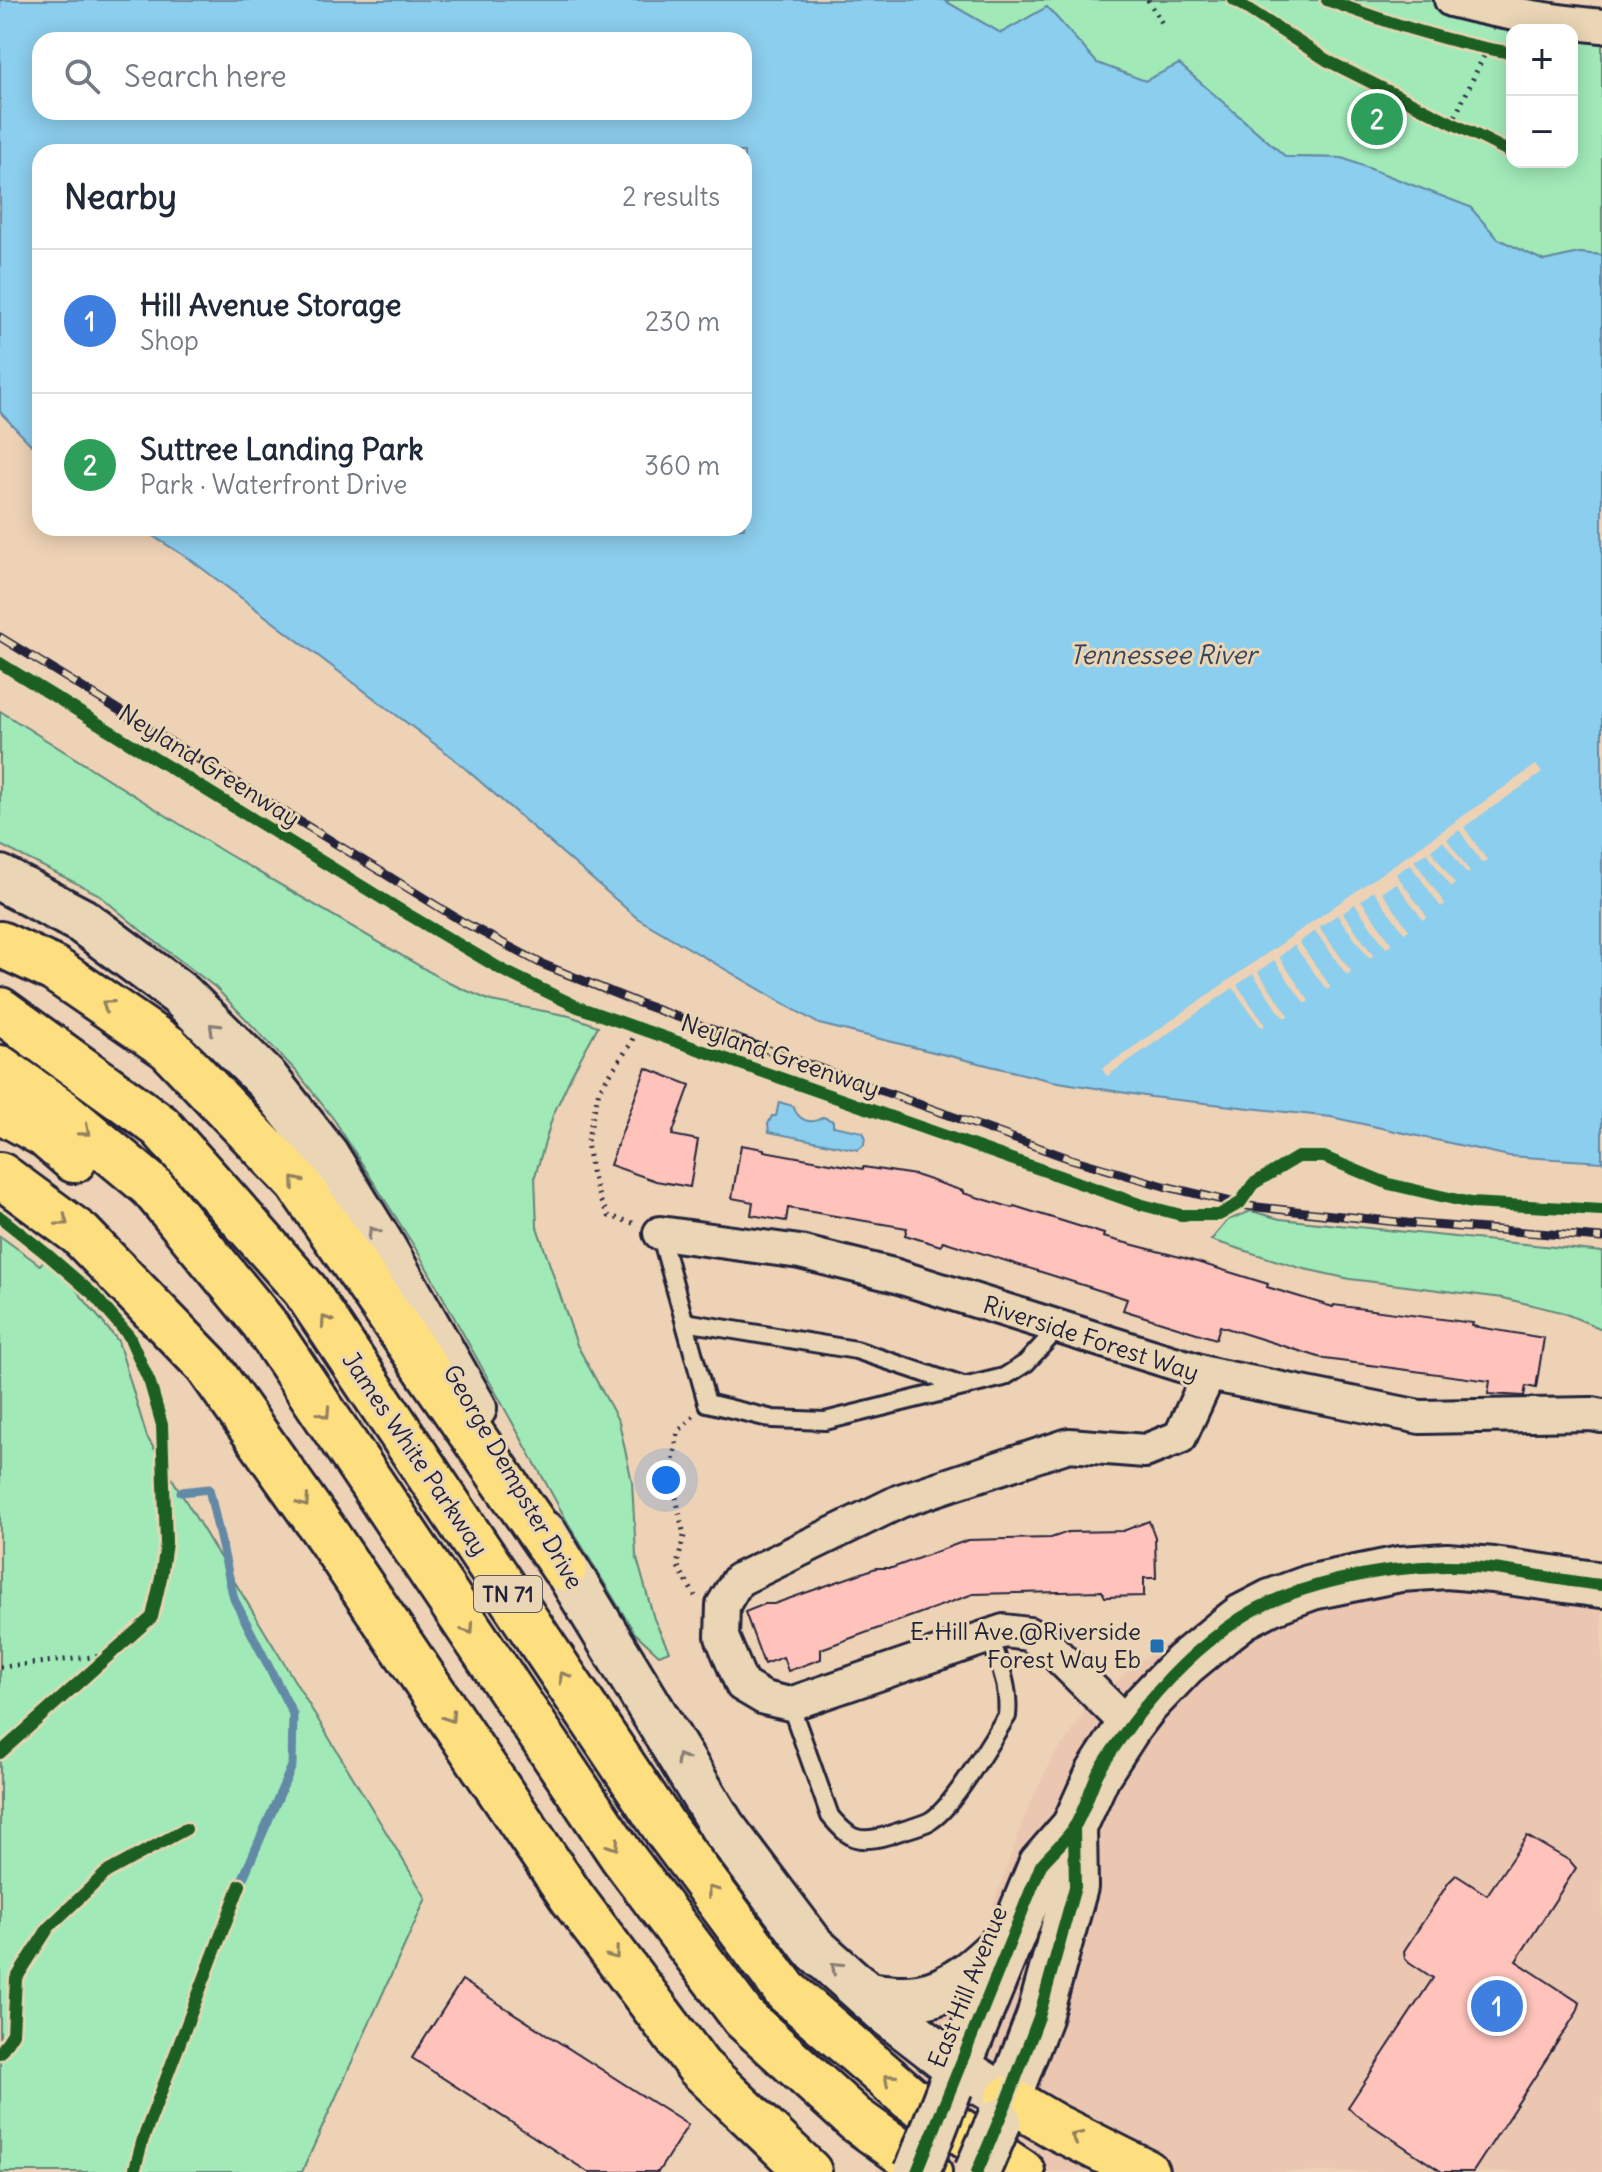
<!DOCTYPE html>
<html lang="en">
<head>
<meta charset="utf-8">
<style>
	body { margin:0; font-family:Delius,sans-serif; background:#f2f2f3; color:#1f2937 }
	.controls { position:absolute; right:24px; top:24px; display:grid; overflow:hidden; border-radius:16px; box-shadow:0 4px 20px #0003 }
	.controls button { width:72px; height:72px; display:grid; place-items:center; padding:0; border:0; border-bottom:2px solid #e0e1e3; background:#fff; color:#1f2937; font:40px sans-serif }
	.you { position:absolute; left:666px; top:1480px; width:28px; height:28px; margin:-20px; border:6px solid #fff; border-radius:50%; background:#1a73e8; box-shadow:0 0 0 12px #1a73e833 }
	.badge { display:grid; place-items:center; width:52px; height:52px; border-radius:50%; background:#0b8043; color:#fff; font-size:26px; font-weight:700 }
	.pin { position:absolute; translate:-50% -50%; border:4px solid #fff; box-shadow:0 2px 8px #0006 }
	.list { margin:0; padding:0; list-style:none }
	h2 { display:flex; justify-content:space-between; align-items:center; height:104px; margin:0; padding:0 32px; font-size:34px }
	h2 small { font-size:26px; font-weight:400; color:#747a83 }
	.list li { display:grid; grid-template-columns:52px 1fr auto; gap:24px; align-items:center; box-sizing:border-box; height:144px; padding:0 32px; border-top:2px solid #e0e1e3 }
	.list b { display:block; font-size:30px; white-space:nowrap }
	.list p { margin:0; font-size:26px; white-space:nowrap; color:#747a83 }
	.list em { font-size:26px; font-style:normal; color:#747a83 }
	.icon { flex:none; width:44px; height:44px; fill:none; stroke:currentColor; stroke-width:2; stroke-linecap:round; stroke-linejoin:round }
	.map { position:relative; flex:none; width:1602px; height:2172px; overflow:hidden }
	.search { position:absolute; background:#fff; box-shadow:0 4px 20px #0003; left:32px; top:32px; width:720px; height:88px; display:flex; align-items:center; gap:20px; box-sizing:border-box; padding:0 28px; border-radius:24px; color:#747a83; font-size:30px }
	.panel { position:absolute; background:#fff; box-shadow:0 4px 20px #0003; left:32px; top:144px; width:720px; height:392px; border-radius:24px }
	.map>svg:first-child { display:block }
</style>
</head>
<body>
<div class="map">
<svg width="1602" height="2172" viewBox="0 0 1602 2172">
	<rect width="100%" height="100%" fill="#eed2b5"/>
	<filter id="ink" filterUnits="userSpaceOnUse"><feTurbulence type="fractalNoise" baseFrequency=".0125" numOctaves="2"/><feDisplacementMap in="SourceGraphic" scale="16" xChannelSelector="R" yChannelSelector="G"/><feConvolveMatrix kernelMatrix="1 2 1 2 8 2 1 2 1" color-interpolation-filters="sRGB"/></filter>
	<g filter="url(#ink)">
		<polygon fill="#ebc7b2" points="1377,1552 1602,1567 1602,2172 877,2172 913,2072 961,1965 975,1949 985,1928 1027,1810 1053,1757 1078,1724 1083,1713 1133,1666 1178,1636 1205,1613 1274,1577 1322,1563"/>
		<g fill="#a1eab8" stroke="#62867a" stroke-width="2" fill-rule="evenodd">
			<path d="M944,0H1451L1602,26V255L1579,253L1544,261L1498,239L1470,207L1342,158L1286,157L1180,65L1145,81L1097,63L1047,7L1001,33ZM1512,30H1572V162H1512Z"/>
			<polygon points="0,711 224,852 449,983 491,1001 570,1016 598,1026 573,1072 553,1115 535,1176 537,1227 577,1345 619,1422 632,1482 636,1555 654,1619 669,1651 659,1655 634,1632 568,1523 419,1254 335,1121 297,1072 215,987 144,933 98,894 0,845"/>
			<polygon points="1251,1211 1280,1219 1602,1252 1602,1329 1561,1312 1503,1298 1350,1279 1300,1268 1211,1240 1228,1220"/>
			<polygon points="0,1236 40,1265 48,1255 118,1341 147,1437 426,1898 302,2172 0,2172"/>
		</g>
		<g fill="#8cceed" stroke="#6289a6" stroke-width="2" fill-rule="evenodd">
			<path d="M0,0H943L1001,33L1047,7L1097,63L1145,81L1179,64L1286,157L1342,158L1470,207L1498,239L1544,261L1579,253L1602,255V1162L1509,1156L1331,1117L1151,1097L1052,1081L819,1024L637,918L452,757L191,560L140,528H744V152H40V454L0,412ZM40,40H744V112H40Z"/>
			<path d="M779,1102L793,1106C798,1120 810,1126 823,1117L833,1121V1126L863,1132L865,1137L864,1145L858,1150L769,1132L768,1124L772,1116H776Z"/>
		</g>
		<polygon fill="#eed2b5" points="1536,765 1542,773 1464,827 1487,860 1482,863 1459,830 1447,839 1470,872 1467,874 1443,841 1431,850 1455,884 1451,887 1427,853 1414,860 1445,904 1441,907 1410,864 1396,874 1427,917 1423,920 1396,883 1382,892 1409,930 1404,933 1374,891 1361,900 1392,944 1386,948 1355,904 1343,913 1373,955 1372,958 1369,958 1337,915 1319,927 1351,971 1350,974 1346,974 1315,931 1299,942 1330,986 1329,989 1326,989 1294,945 1279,957 1309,1001 1305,1004 1274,960 1258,972 1288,1014 1287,1017 1283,1017 1253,974 1237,985 1264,1023 1264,1027 1260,1026 1233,988 1107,1076 1102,1069"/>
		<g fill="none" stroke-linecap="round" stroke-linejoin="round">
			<polyline stroke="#6289a6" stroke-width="9" points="181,1492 209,1489 234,1599 293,1714 292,1766 240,1885"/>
		</g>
		<g fill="#ffc3bb" stroke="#22223b" stroke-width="2">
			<polygon points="646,1068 690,1085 672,1135 698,1140 690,1187 656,1181 610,1165"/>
			<polygon points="741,1145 764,1149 764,1151 863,1169 863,1167 915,1175 963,1191 963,1193 1013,1208 1014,1206 1104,1234 1103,1237 1184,1258 1268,1284 1267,1287 1333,1307 1334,1305 1473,1323 1472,1326 1544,1338 1536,1388 1526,1386 1524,1396 1488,1394 1490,1381 1325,1359 1220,1326 1216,1339 1123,1310 1127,1299 943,1241 941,1246 905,1235 907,1228 788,1208 786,1221 751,1215 753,1202 732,1198"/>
			<polygon points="1149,1521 1155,1537 1156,1578 1144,1578 1144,1596 1105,1597 1102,1591 973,1594 821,1649 821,1659 788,1671 783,1657 764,1664 745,1612 765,1604 774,1604 876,1568 892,1568 968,1540 1051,1538 1068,1532 1123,1531"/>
			<polygon points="1527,1836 1570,1861 1576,1868 1516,1961 1580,2003 1577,2012 1473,2172 1442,2172 1355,2114 1348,2107 1433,1978 1409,1962 1405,1958 1404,1951 1449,1882 1456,1875 1487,1895"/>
			<polygon points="462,1980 688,2125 658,2172 588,2172 412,2058"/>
		</g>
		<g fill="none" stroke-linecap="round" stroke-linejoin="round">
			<g stroke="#22223b" stroke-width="22">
				<g id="service">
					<polyline points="660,1233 707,1403 773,1419 825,1421 1004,1377 1026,1363 1059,1327"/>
					<polyline points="685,1322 856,1350 963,1386"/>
					<path d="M790,1704L830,1816C850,1840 859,1844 889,1835C902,1830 918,1827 930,1821C954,1807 990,1741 1007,1716C1010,1687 999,1662 989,1636"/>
				</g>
			</g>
			<g stroke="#22223b" stroke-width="38">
				<g id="minor">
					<path d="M1451,0C1501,13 1551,21 1602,26"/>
					<polyline points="660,1233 800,1252 893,1275 1209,1374 1180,1437 1145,1451 1069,1445 900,1501 738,1580 723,1605 722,1637 742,1685 764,1698 790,1704 1004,1631 1029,1634 1052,1650 1129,1726"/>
					<polyline points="1209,1374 1420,1417 1592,1414 1602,1416"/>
				</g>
			</g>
			<g stroke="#22223b" stroke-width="50">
				<g id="secondary">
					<polyline points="0,878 82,921 181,995 267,1080 326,1155 381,1244 474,1408"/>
					<polyline points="545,1534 722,1826 813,1947 887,2013 958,2068 1008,2099"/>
					<path d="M867,1995C884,1997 901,2000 918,1997C953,1993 983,1963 1007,1940"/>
					<polyline points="950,2087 1041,1865 1074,1827 1098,1774 1129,1726 1145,1705 1184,1664 1224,1631 1242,1617 1271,1602 1312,1587 1400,1569 1447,1566 1493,1570 1602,1585"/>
					<polyline points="999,2121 1039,2017 1075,1887 1074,1827"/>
				</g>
			</g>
			<g stroke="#22223b" stroke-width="50">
				<g id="motorway">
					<polyline points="0,944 54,969 169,1048 298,1183 564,1568"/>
					<polyline points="0,1010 160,1126 305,1290 667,1831 786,1991 910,2098 1022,2172"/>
					<polyline points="0,1068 61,1111 151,1186 263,1322 622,1856 744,2018 855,2119 929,2172"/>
					<polyline points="0,1110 45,1135 74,1160"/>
					<polyline points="0,1175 80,1234 207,1365 327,1535 573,1899 699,2067 809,2172"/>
					<polyline points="1008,2099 1056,2127 1146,2172"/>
				</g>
			</g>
			<g stroke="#22223b" stroke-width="5" stroke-dasharray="2 6" stroke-linecap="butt">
				<polyline points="1148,0 1162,23"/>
				<polyline points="1452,123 1487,49"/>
				<polyline points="633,1223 609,1216 600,1200 591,1171 587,1142 599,1090 630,1045 637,1029"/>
				<polyline points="693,1416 678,1432 671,1472 684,1536 677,1565 695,1596"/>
				<polyline points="0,1667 110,1655"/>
			</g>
			<use href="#service" stroke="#ead6b4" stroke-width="16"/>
			<use href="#minor" stroke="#ead6b4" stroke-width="32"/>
			<use href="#secondary" stroke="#ead6b4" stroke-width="44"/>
			<use href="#motorway" stroke="#fedf80" stroke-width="44"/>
			<g stroke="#22223b" stroke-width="9">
				<polyline id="rail" points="0,637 463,922 542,964 636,1002 1068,1158 1164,1186 1248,1206 1407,1223 1602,1238"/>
			</g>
			<use href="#rail" stroke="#ead6b4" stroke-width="6" stroke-dasharray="18" stroke-linecap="butt"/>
			<g stroke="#22223b" stroke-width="50" stroke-linecap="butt">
				<g id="secondary-bridge">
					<polyline points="917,2172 950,2087"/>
					<polyline points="977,2172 999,2121"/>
				</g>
			</g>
			<use href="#secondary-bridge" stroke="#ead6b4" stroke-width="44"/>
			<g stroke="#ead6b4" stroke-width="17">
				<g id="cycleway">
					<polyline points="1234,0 1328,61 1512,153"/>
					<path d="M1327,0C1387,22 1449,43 1512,53"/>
					<polyline points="0,663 399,909 504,971 578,1007 1139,1204 1181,1215 1219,1215 1240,1203 1253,1184 1298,1157 1324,1157 1389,1184 1471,1203 1602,1210"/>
					<polyline points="0,1217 48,1255 93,1294 129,1336 150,1383 162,1425 166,1543 161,1578 152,1617 0,1753"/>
					<polyline points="0,2053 13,2033 16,1979 49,1927 107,1872 186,1829"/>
					<polyline points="134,2172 143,2139 240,1885"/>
					<path d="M917,2172L1041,1865C1051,1853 1064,1842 1073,1829C1084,1813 1089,1791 1098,1773C1108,1756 1120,1739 1132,1723C1162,1683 1200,1645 1241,1618C1293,1584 1383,1567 1445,1566C1497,1565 1550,1580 1602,1585"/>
					<polyline points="977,2172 1008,2099 1039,2017 1075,1887 1074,1827"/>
				</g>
			</g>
			<use href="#cycleway" stroke="#1b5e20" stroke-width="12"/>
		</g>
		<defs><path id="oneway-chevron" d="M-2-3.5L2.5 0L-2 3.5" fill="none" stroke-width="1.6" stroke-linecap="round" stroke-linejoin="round" transform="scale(2)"/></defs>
		<g stroke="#90805e">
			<use href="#oneway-chevron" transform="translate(107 1005) rotate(-145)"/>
			<use href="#oneway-chevron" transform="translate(85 1131) rotate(40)"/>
			<use href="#oneway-chevron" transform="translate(296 1182) rotate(-130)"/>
			<use href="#oneway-chevron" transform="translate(63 1221) rotate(37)"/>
			<use href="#oneway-chevron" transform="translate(326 1321) rotate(-124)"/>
			<use href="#oneway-chevron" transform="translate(325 1413) rotate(56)"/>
			<use href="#oneway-chevron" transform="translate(304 1502) rotate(55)"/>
			<use href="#oneway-chevron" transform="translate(469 1629) rotate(56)"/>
			<use href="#oneway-chevron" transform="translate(564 1677) rotate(-124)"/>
			<use href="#oneway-chevron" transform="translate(450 1717) rotate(56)"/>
			<use href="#oneway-chevron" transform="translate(614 1845) rotate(56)"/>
			<use href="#oneway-chevron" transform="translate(712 1891) rotate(-127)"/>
			<use href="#oneway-chevron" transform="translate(614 1954) rotate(53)"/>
			<use href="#oneway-chevron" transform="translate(889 2079) rotate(-139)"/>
			<use href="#oneway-chevron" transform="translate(1076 2137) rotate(-154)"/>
		</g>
		<g stroke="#867c78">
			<use href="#oneway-chevron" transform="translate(214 1028) rotate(-135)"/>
			<use href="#oneway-chevron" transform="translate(373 1232) rotate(-122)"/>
			<use href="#oneway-chevron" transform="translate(681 1759) rotate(-121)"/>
			<use href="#oneway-chevron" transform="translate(836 1967) rotate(-138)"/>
		</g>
	</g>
	<rect fill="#1f6fb2" stroke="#ead6b4" stroke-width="3" x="1149" y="1638" width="16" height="16" rx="4"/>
	<g text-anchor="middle" stroke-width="6" stroke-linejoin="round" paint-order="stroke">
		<rect fill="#ead6b4" stroke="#5e585f" stroke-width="2" x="474" y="1576" width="68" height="36" rx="6"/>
		<g font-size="22" font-weight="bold" fill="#22223b">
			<text x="508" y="1602">TN 71</text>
		</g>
		<g font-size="24" fill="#22223b" stroke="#ead6b4">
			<text transform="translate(209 766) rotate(32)" y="8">Neyland Greenway</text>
			<text transform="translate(780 1056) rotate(19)" y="8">Neyland Greenway</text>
			<text transform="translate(1091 1339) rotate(18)" y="8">Riverside Forest Way</text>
			<text transform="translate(415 1454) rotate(56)" y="8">James White Parkway</text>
			<text transform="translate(513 1477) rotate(60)" y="8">George Dempster Drive</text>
			<text transform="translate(968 1987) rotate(-68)" y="8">East Hill Avenue</text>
		</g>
		<g font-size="24" fill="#22223b" stroke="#ead6b4" text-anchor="end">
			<text x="1141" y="1640">E. Hill Ave.@Riverside<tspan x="1141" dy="28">Forest Way Eb</tspan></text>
		</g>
		<g font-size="26" font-style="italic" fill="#37445f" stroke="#ead6b4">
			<text x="1163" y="664">Tennessee River</text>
		</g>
	</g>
</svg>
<div class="controls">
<button>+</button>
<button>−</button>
</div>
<div class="you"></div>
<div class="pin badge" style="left:1497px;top:2006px;background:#3f7fe0">1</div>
<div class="pin badge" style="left:1377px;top:119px;background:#2e9e5b">2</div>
<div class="search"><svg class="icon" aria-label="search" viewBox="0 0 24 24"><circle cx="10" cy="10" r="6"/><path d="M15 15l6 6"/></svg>Search here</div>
<section class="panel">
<h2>Nearby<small>2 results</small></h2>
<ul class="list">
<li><span class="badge" style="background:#3f7fe0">1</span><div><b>Hill Avenue Storage</b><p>Shop</p></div><em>230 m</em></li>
<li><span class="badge" style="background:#2e9e5b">2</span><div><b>Suttree Landing Park</b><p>Park · Waterfront Drive</p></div><em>360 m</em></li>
</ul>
</section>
</div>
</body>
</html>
